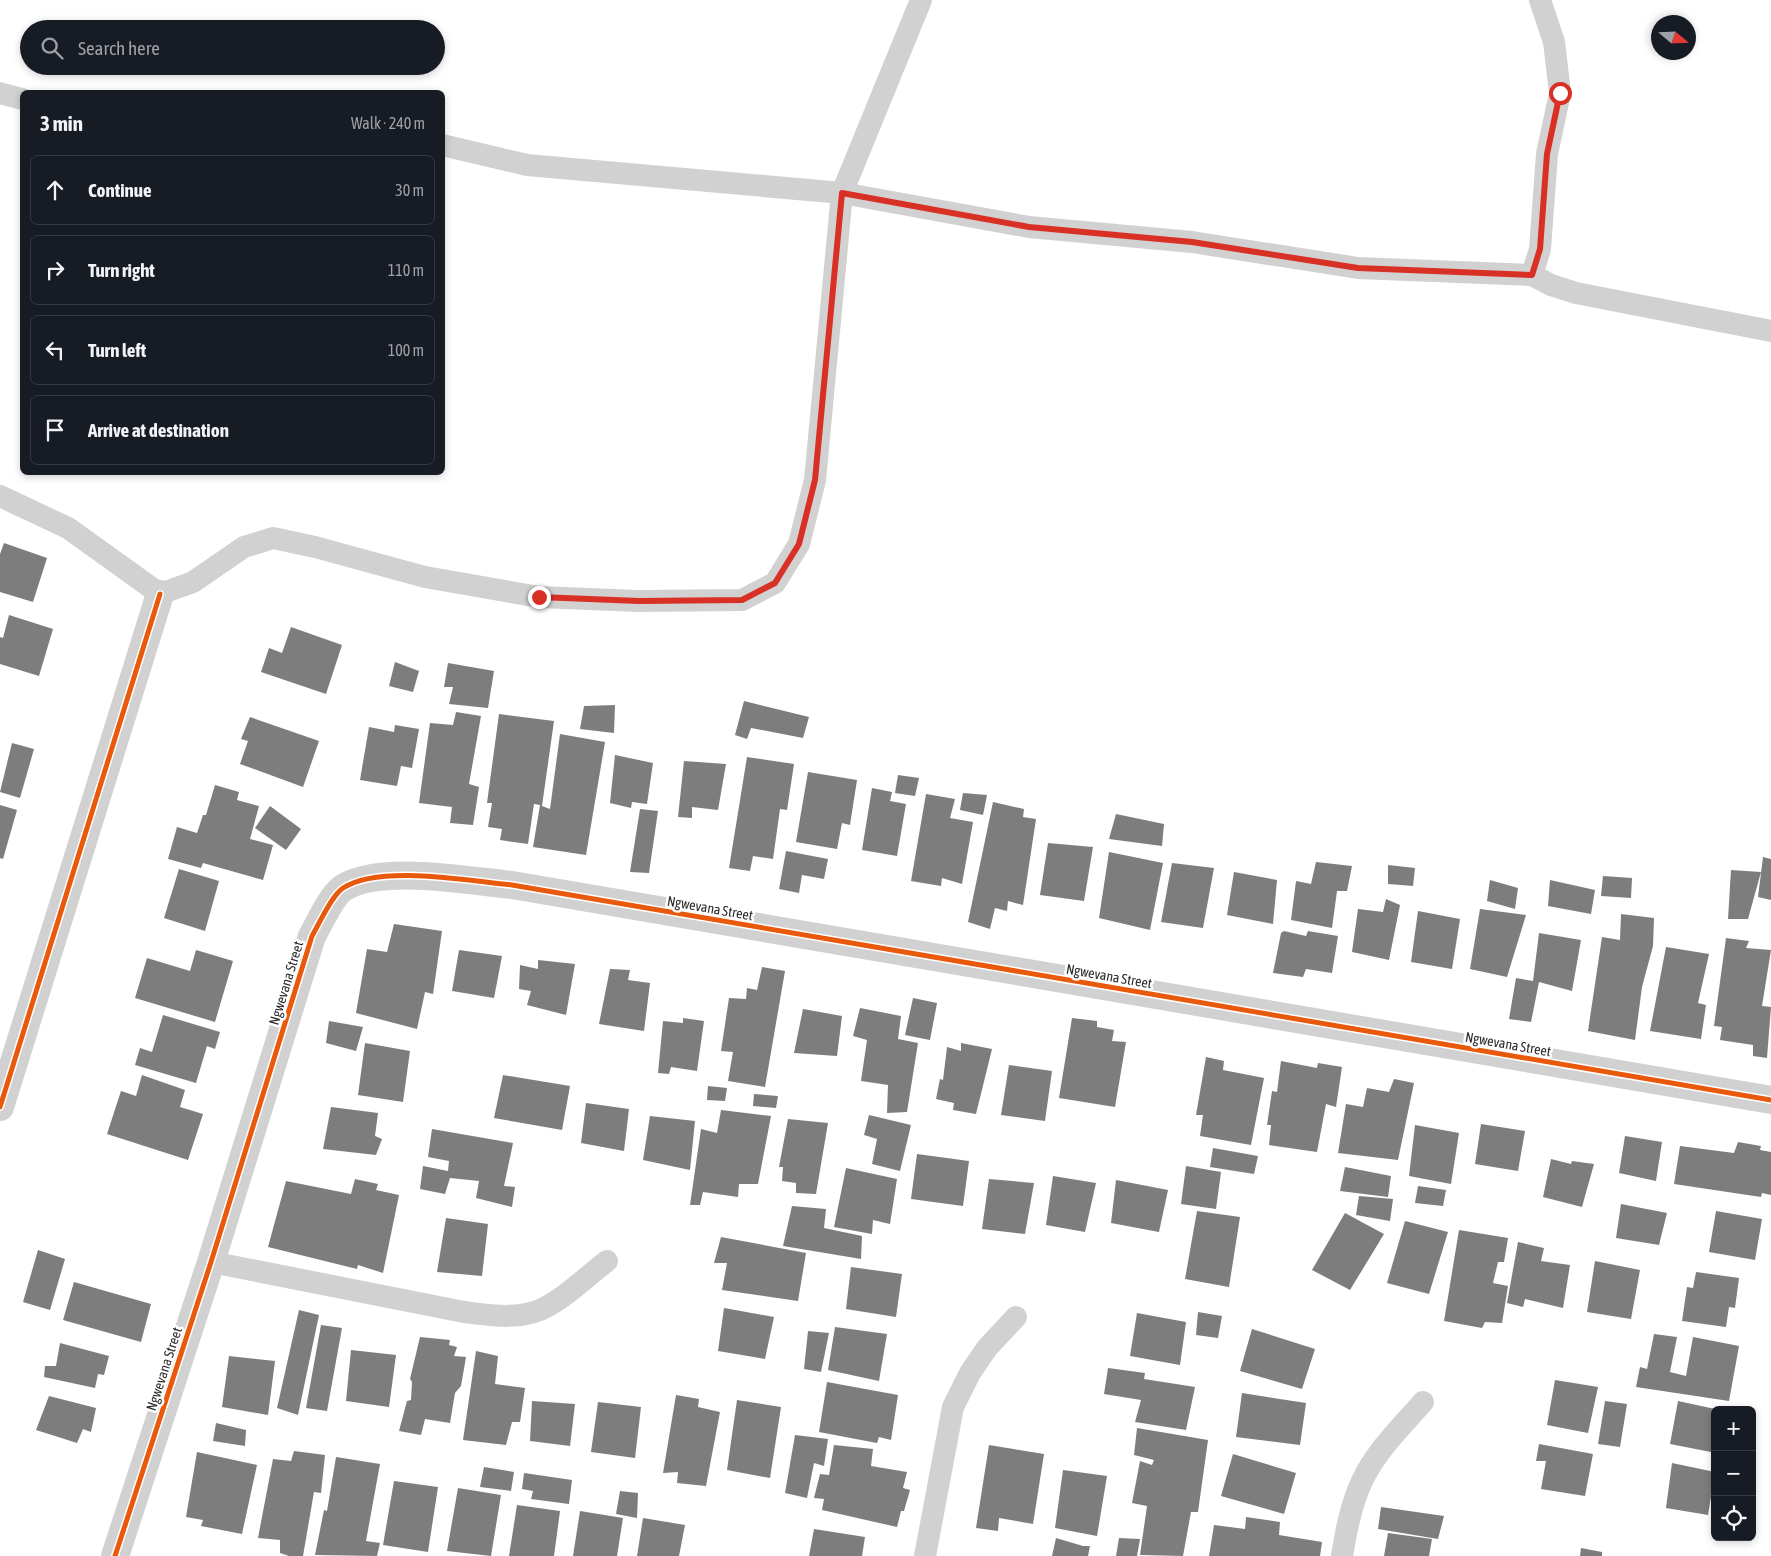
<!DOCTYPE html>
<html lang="en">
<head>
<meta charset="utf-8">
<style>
	body { margin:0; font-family:"Asap Condensed",sans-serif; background:#20242c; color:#f1f3f6 }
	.controls { position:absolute; right:15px; bottom:15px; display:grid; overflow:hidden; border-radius:8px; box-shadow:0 2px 8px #0003 }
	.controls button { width:45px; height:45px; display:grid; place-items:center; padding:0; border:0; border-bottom:1px solid #363941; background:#171b24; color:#f1f3f6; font:25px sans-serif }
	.compass { position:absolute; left:1651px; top:15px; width:45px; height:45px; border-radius:50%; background:#171b24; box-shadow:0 2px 8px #0003; rotate:109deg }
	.stop { position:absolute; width:15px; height:15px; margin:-11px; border:4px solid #d93025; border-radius:50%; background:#fff }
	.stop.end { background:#d93025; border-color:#fff; box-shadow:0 1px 5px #0008 }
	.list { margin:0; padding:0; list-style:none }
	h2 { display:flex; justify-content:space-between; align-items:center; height:65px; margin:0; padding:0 20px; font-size:21px }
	h2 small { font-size:16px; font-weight:400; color:#9ea1a6 }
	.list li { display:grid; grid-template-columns:32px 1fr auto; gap:15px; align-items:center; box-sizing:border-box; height:70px; margin:0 10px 10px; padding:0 10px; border:1px solid #363941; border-radius:8px }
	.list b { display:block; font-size:19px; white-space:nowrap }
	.list em { font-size:16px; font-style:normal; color:#9ea1a6 }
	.icon { flex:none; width:28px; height:28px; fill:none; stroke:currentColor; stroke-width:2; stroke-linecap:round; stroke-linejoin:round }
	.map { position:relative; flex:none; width:1771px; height:1556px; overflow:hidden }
	.search { position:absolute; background:#171b24; box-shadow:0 2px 8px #0003; left:20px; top:20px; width:425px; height:55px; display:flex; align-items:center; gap:12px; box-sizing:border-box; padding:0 18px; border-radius:28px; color:#9ea1a6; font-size:19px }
	.panel { position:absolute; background:#171b24; box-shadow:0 2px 8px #0003; left:20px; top:90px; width:425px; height:385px; border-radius:8px }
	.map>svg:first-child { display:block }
</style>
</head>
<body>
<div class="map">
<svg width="1771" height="1556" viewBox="0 0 1771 1556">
	<rect width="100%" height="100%" fill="#fff"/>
	<g fill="#7d7d7d">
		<polygon points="4,543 47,558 33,602 0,592 0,554"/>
		<polygon points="9,615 53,629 39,676 0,664 0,637 3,638"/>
		<polygon points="291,627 342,645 326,694 261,672 269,648 282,653"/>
		<polygon points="395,662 419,671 413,692 389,686"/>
		<polygon points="448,663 494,671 488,708 449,704 453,687 444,687"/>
		<polygon points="744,701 809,717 803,738 751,728 747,739 735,735"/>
		<polygon points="615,705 614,733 580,729 584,706"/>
		<polygon points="456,712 481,716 469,784 479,787 473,825 450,823 452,807 419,803 430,723 453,725"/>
		<polygon points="499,714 554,721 542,806 550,809 560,734 605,742 586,855 533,847 540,805 534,804 528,844 500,840 502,829 488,827 492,803 487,803"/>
		<polygon points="250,717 319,741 303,787 240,764 248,741 241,739"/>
		<polygon points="395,725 419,729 412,768 401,766 397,786 360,780 369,727 394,732"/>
		<polygon points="12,743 34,749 20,798 0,792"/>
		<polygon points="615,755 653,763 647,804 632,802 631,808 610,803"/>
		<polygon points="747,757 794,764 787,810 780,809 773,859 753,856 750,871 729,868"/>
		<polygon points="684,761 726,764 718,810 692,807 692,818 678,817"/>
		<polygon points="808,772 857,780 850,825 842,823 837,849 796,842"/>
		<polygon points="898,775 919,778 915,796 895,793"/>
		<polygon points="215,785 239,792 237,800 259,806 250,839 273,845 263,880 203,863 201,868 168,859 177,827 197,833 203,815 206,815"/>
		<polygon points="872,788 892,792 890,801 906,804 897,856 862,850"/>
		<polygon points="963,793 987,795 983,815 960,810"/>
		<polygon points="926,794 955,799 950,818 973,822 962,884 942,878 941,886 911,881"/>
		<polygon points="993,802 1024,809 1023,817 1036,819 1023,905 1008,901 1007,911 995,908 990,929 968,922"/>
		<polygon points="0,805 17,810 3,859 0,858"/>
		<polygon points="270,806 301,829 286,850 255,828"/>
		<polygon points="640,809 658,811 649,873 630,872"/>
		<polygon points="1116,814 1164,824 1162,846 1109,839"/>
		<polygon points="1048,843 1093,847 1084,901 1040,895"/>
		<polygon points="786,851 828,859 824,879 802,875 799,893 779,889"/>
		<polygon points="1109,852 1163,863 1150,930 1099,918"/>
		<polygon points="1763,857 1771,859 1771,900 1758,897"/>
		<polygon points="1316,862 1352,866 1347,891 1337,891 1332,928 1291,920 1296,881 1311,884"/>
		<polygon points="1172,863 1214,868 1203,928 1161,922"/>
		<polygon points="1388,865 1415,868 1413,886 1388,884"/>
		<polygon points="179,869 219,881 205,931 164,918"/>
		<polygon points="1731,870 1761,872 1748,919 1728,919"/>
		<polygon points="1234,872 1277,880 1273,924 1227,915"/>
		<polygon points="1603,876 1632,878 1631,898 1601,896"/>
		<polygon points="1490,880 1518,888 1515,909 1487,901"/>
		<polygon points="1550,880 1595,890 1591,914 1548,906"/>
		<polygon points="1386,899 1400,905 1389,960 1352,952 1358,909 1383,912"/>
		<polygon points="1480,909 1526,915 1507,977 1470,969"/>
		<polygon points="1418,911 1460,919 1452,969 1411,962"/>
		<polygon points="1621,914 1654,918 1653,946 1642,987 1635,1040 1588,1031 1602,937 1620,940"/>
		<polygon points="394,924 442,931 433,994 425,992 417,1029 356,1013 367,949 387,952"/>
		<polygon points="1284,931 1306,936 1308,931 1338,936 1332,973 1306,969 1303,977 1273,973 1281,933"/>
		<polygon points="1539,933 1581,940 1572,991 1539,982 1531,1022 1509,1019 1516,978 1533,981"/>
		<polygon points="1726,938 1749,941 1746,948 1771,950 1762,1006 1771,1007 1767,1058 1753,1056 1753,1045 1720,1040 1722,1027 1714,1026"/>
		<polygon points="1666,947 1709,954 1698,1003 1706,1005 1701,1039 1650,1031"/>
		<polygon points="196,950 233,961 215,1022 135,998 147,958 190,971"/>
		<polygon points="459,950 502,956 494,998 452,991"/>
		<polygon points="538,960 575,964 566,1015 527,1005 531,991 519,989 520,965 538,969"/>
		<polygon points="762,967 785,971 765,1087 728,1081 733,1052 721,1051 729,998 746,999 747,988 757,990"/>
		<polygon points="610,969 630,970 628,980 650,983 644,1031 599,1024"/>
		<polygon points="913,998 937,1003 930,1040 905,1035"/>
		<polygon points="860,1008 901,1016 898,1039 918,1043 907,1112 887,1113 888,1085 861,1081 867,1040 853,1036"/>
		<polygon points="803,1009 842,1016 837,1056 794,1053"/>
		<polygon points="163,1015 220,1032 215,1049 207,1046 196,1083 135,1065 140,1048 152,1052"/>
		<polygon points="683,1018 704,1021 697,1071 671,1067 669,1074 658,1073 663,1021 683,1023"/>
		<polygon points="1072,1018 1097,1021 1097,1027 1114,1030 1112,1041 1126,1042 1115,1107 1059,1098"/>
		<polygon points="329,1021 363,1027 356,1051 326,1043"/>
		<polygon points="365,1043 410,1051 403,1102 358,1095"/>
		<polygon points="961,1043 992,1049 976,1114 953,1110 954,1103 936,1099 940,1079 943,1080 947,1047 961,1051"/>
		<polygon points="1206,1057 1224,1061 1223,1070 1264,1078 1251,1145 1200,1136 1203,1115 1196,1115"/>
		<polygon points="1281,1061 1317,1068 1318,1063 1342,1067 1336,1107 1326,1104 1317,1152 1269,1145 1271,1125 1267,1125 1272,1091 1277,1092"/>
		<polygon points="1009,1065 1052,1071 1045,1121 1001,1115"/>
		<polygon points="142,1075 185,1090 180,1107 203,1114 188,1160 107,1134 121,1091 136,1096"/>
		<polygon points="503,1075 570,1086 562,1130 494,1118"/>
		<polygon points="1394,1079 1414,1083 1398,1160 1338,1153 1346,1104 1363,1107 1367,1088 1389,1092"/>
		<polygon points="708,1086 727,1088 725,1101 707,1100"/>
		<polygon points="754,1094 778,1096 776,1108 753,1106"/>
		<polygon points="586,1103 629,1109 624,1151 581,1143"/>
		<polygon points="331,1107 378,1113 375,1136 382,1139 376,1155 323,1149"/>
		<polygon points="721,1110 771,1116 758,1184 739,1184 738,1197 703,1192 700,1205 690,1205 701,1129 717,1133"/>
		<polygon points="869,1115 911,1125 900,1171 872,1164 877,1139 864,1135"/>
		<polygon points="650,1116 695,1121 690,1170 643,1160"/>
		<polygon points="788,1119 828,1123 816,1194 796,1193 796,1183 782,1181 783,1167 779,1167"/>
		<polygon points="1481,1124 1525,1131 1518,1171 1475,1164"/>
		<polygon points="1415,1125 1459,1133 1451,1184 1409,1176"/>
		<polygon points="432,1129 513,1143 504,1186 515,1187 512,1207 476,1198 479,1181 450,1178 445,1194 420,1189 423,1166 448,1171 449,1161 428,1157"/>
		<polygon points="1625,1136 1662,1142 1656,1181 1619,1173"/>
		<polygon points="1738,1142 1761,1146 1760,1150 1771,1152 1771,1195 1762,1193 1761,1197 1674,1184 1680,1146 1734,1153"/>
		<polygon points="1213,1148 1258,1156 1254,1174 1210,1167"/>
		<polygon points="917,1154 969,1161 963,1206 911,1199"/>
		<polygon points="1551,1159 1571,1164 1572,1161 1594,1164 1582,1207 1543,1197"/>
		<polygon points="1186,1166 1221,1172 1216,1209 1181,1204"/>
		<polygon points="1345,1167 1391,1176 1388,1197 1340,1191"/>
		<polygon points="846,1168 897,1179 890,1224 873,1220 872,1234 834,1227"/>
		<polygon points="1053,1176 1096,1183 1085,1232 1046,1225"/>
		<polygon points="355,1179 378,1184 376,1190 399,1195 383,1273 358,1265 357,1269 268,1247 286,1181 351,1194"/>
		<polygon points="989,1179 1034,1183 1025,1234 982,1229"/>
		<polygon points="1116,1180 1168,1190 1159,1232 1111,1223"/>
		<polygon points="1418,1186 1446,1190 1443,1206 1415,1203"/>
		<polygon points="1359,1196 1393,1199 1390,1221 1356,1215"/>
		<polygon points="1621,1204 1667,1213 1659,1245 1616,1238"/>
		<polygon points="792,1206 826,1209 824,1228 862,1236 861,1259 783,1246"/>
		<polygon points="1197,1211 1240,1217 1229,1287 1185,1279"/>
		<polygon points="1716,1211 1762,1219 1755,1260 1709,1252"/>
		<polygon points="1345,1213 1384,1234 1350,1290 1312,1270"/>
		<polygon points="446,1218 488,1224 482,1276 437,1272"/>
		<polygon points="1405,1221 1448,1232 1429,1294 1387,1283"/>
		<polygon points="1459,1230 1508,1238 1504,1262 1498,1262 1493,1283 1508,1286 1502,1323 1485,1322 1482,1328 1444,1321"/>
		<polygon points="721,1237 806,1253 798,1301 722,1290 727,1263 714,1263"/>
		<polygon points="1518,1242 1544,1248 1541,1261 1570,1265 1563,1308 1525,1299 1523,1307 1507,1303"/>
		<polygon points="38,1250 65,1259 50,1310 23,1302"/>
		<polygon points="1595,1261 1640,1270 1631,1319 1587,1312"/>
		<polygon points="851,1267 902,1274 896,1317 846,1309"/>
		<polygon points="1696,1272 1739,1278 1735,1308 1729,1307 1726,1327 1682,1321 1687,1287 1693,1288"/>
		<polygon points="74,1282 151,1304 141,1342 63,1320"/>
		<polygon points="724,1308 774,1317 765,1359 718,1351"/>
		<polygon points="299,1310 319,1315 298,1415 277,1408"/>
		<polygon points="1198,1312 1222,1316 1218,1338 1196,1335"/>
		<polygon points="1137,1313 1186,1322 1180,1365 1130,1356"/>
		<polygon points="321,1325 342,1328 327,1411 306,1408"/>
		<polygon points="835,1327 887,1334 879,1381 828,1370"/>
		<polygon points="1252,1329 1315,1349 1302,1389 1240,1371"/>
		<polygon points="808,1331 829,1333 821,1372 804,1369"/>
		<polygon points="1654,1334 1677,1337 1670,1372 1686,1376 1693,1337 1739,1346 1729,1401 1636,1387 1640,1367 1647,1369"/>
		<polygon points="420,1337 450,1340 449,1345 457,1347 454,1356 466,1357 461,1386 455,1393 450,1423 425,1419 421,1435 399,1431 407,1401 411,1400 412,1382 410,1379"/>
		<polygon points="60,1343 109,1356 104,1375 98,1374 95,1388 44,1377 45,1366 56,1366"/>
		<polygon points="351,1350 396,1355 389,1407 346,1401"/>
		<polygon points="476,1351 498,1356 495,1384 525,1388 520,1422 512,1422 506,1445 463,1440"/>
		<polygon points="229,1356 275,1361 268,1415 222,1407"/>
		<polygon points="1108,1368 1145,1373 1144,1379 1195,1387 1186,1430 1135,1422 1141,1400 1104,1394"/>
		<polygon points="1555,1380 1598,1387 1588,1433 1547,1425"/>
		<polygon points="827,1382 898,1395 891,1440 879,1437 877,1443 819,1432"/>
		<polygon points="1242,1393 1306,1403 1300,1445 1236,1437"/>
		<polygon points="676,1395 699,1399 698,1407 720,1412 706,1486 677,1483 678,1472 663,1473"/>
		<polygon points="49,1396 96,1408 91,1432 83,1429 77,1443 36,1430"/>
		<polygon points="737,1400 781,1407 770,1478 727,1470"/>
		<polygon points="532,1401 575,1404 570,1446 530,1441"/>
		<polygon points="1605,1401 1627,1404 1620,1447 1598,1444"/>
		<polygon points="1678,1401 1715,1409 1715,1429 1711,1452 1670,1444"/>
		<polygon points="598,1402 641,1407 635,1458 591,1452"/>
		<polygon points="216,1423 246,1430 245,1446 213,1441"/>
		<polygon points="1137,1428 1208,1440 1198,1512 1191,1512 1183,1556 1140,1555 1147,1506 1132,1503 1140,1461 1152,1465 1154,1460 1134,1455"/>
		<polygon points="795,1435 828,1439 824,1466 814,1463 807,1498 785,1493"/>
		<polygon points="1539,1444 1593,1454 1585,1496 1541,1489 1546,1461 1536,1461"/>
		<polygon points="834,1445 873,1449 871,1466 907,1472 903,1488 910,1490 904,1511 901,1511 897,1527 822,1510 824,1499 814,1498 820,1474 829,1475"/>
		<polygon points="989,1445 1044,1454 1033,1524 999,1518 998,1531 976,1528"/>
		<polygon points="294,1451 325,1455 321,1493 314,1492 303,1556 289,1556 280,1553 280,1540 258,1538 273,1459 291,1461"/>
		<polygon points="197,1452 257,1465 242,1534 201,1526 203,1520 186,1517"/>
		<polygon points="1233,1454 1296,1473 1284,1514 1221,1496"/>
		<polygon points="336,1457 380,1464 366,1541 380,1543 377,1556 315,1555 324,1510 327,1511"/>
		<polygon points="1672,1463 1715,1472 1708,1515 1666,1508"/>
		<polygon points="484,1467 514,1472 511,1491 480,1487"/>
		<polygon points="1063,1470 1107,1476 1097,1536 1055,1528"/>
		<polygon points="524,1473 572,1480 569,1504 531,1499 533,1491 522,1489"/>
		<polygon points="394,1481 438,1487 428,1552 383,1545"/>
		<polygon points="458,1488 501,1495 491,1556 447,1551"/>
		<polygon points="620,1491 638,1493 637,1518 616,1514"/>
		<polygon points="517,1505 560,1511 554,1556 509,1556"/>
		<polygon points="1381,1507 1444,1516 1438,1539 1378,1529"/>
		<polygon points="580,1511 623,1518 617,1556 573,1556"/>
		<polygon points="1246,1517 1280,1522 1279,1535 1322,1542 1320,1556 1209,1556 1214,1525 1245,1529"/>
		<polygon points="643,1518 685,1525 679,1556 637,1556"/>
		<polygon points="814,1529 865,1537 862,1556 809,1556"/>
		<polygon points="1388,1533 1432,1539 1429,1556 1384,1556"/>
		<polygon points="1056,1538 1083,1546 1090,1546 1088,1556 1052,1556"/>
		<polygon points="1119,1538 1140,1539 1137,1556 1116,1556"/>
		<polygon points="1581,1548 1602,1552 1602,1556 1580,1556"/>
	</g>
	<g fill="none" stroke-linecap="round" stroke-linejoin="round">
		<g stroke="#d1d1d1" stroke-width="22">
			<polyline points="1540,0 1554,42 1560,93 1547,154 1540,249 1532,275 1551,285 1576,293 1771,331"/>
			<polyline points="0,93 22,99"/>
			<polyline points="442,145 527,165 842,193 1029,227 1192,242 1358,268 1532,275"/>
			<polyline points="0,496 68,528 160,594 193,582 244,547 273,538 315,547 425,577 539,597 639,601 742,600 775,583 799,544 815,480 842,193 921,0"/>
			<path d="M211,1262L464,1312C487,1315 512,1319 534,1312C558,1305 587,1276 607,1261"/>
			<polyline points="925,1556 953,1407 970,1373 987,1348 1016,1317"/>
			<path d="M1342,1556C1346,1531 1351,1504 1362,1481C1376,1451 1401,1427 1423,1402"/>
		</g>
		<g stroke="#d1d1d1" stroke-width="28">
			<polyline points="0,1107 160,594"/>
			<path d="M115,1556L211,1262L312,936C319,924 332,895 343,888C380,864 469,881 512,885L1771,1100"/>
		</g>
		<g stroke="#fff" stroke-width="8">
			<g id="cycleway">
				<polyline points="0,1107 160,594"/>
				<path d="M115,1556L211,1262L312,936C319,924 332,895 343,888C380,864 469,881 512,885L1771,1100"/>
			</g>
		</g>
		<use href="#cycleway" stroke="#e8590c" stroke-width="5"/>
	</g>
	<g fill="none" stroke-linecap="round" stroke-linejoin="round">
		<polyline stroke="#d93025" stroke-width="6" points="539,597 639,601 742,600 775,583 799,544 815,480 842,193 1029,227 1192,242 1358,268 1532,275 1540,249 1547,154 1560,93"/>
	</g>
	<g text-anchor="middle" stroke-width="5" stroke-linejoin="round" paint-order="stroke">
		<g font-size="14" fill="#2c2c2c" stroke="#fff">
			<text transform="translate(710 908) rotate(10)" y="5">Ngwevana Street</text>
			<text transform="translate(1109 976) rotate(10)" y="5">Ngwevana Street</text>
			<text transform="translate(286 983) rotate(-73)" y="5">Ngwevana Street</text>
			<text transform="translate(1508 1044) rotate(10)" y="5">Ngwevana Street</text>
			<text transform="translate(164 1369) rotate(-72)" y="5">Ngwevana Street</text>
		</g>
	</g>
</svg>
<div class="controls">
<button>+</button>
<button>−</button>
<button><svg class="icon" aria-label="locate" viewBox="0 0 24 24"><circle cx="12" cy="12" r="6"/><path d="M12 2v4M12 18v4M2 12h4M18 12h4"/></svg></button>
</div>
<svg class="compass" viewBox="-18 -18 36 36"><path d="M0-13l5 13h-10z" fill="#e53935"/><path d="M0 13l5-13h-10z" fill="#9ea1a6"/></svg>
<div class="stop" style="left:1560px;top:93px"></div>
<div class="stop end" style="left:539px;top:597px"></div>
<div class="search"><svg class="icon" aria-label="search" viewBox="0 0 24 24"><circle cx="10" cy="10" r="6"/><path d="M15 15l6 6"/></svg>Search here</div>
<section class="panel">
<h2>3 min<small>Walk · 240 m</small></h2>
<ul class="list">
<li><svg class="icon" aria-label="ahead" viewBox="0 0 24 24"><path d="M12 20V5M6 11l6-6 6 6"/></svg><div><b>Continue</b></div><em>30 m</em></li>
<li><svg class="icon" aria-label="right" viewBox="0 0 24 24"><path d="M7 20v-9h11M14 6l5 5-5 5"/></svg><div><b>Turn right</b></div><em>110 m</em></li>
<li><svg class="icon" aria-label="left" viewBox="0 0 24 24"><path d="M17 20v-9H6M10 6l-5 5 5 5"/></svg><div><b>Turn left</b></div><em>100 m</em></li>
<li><svg class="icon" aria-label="arrive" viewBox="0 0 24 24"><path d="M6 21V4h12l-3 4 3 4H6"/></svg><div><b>Arrive at destination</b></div></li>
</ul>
</section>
</div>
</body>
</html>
